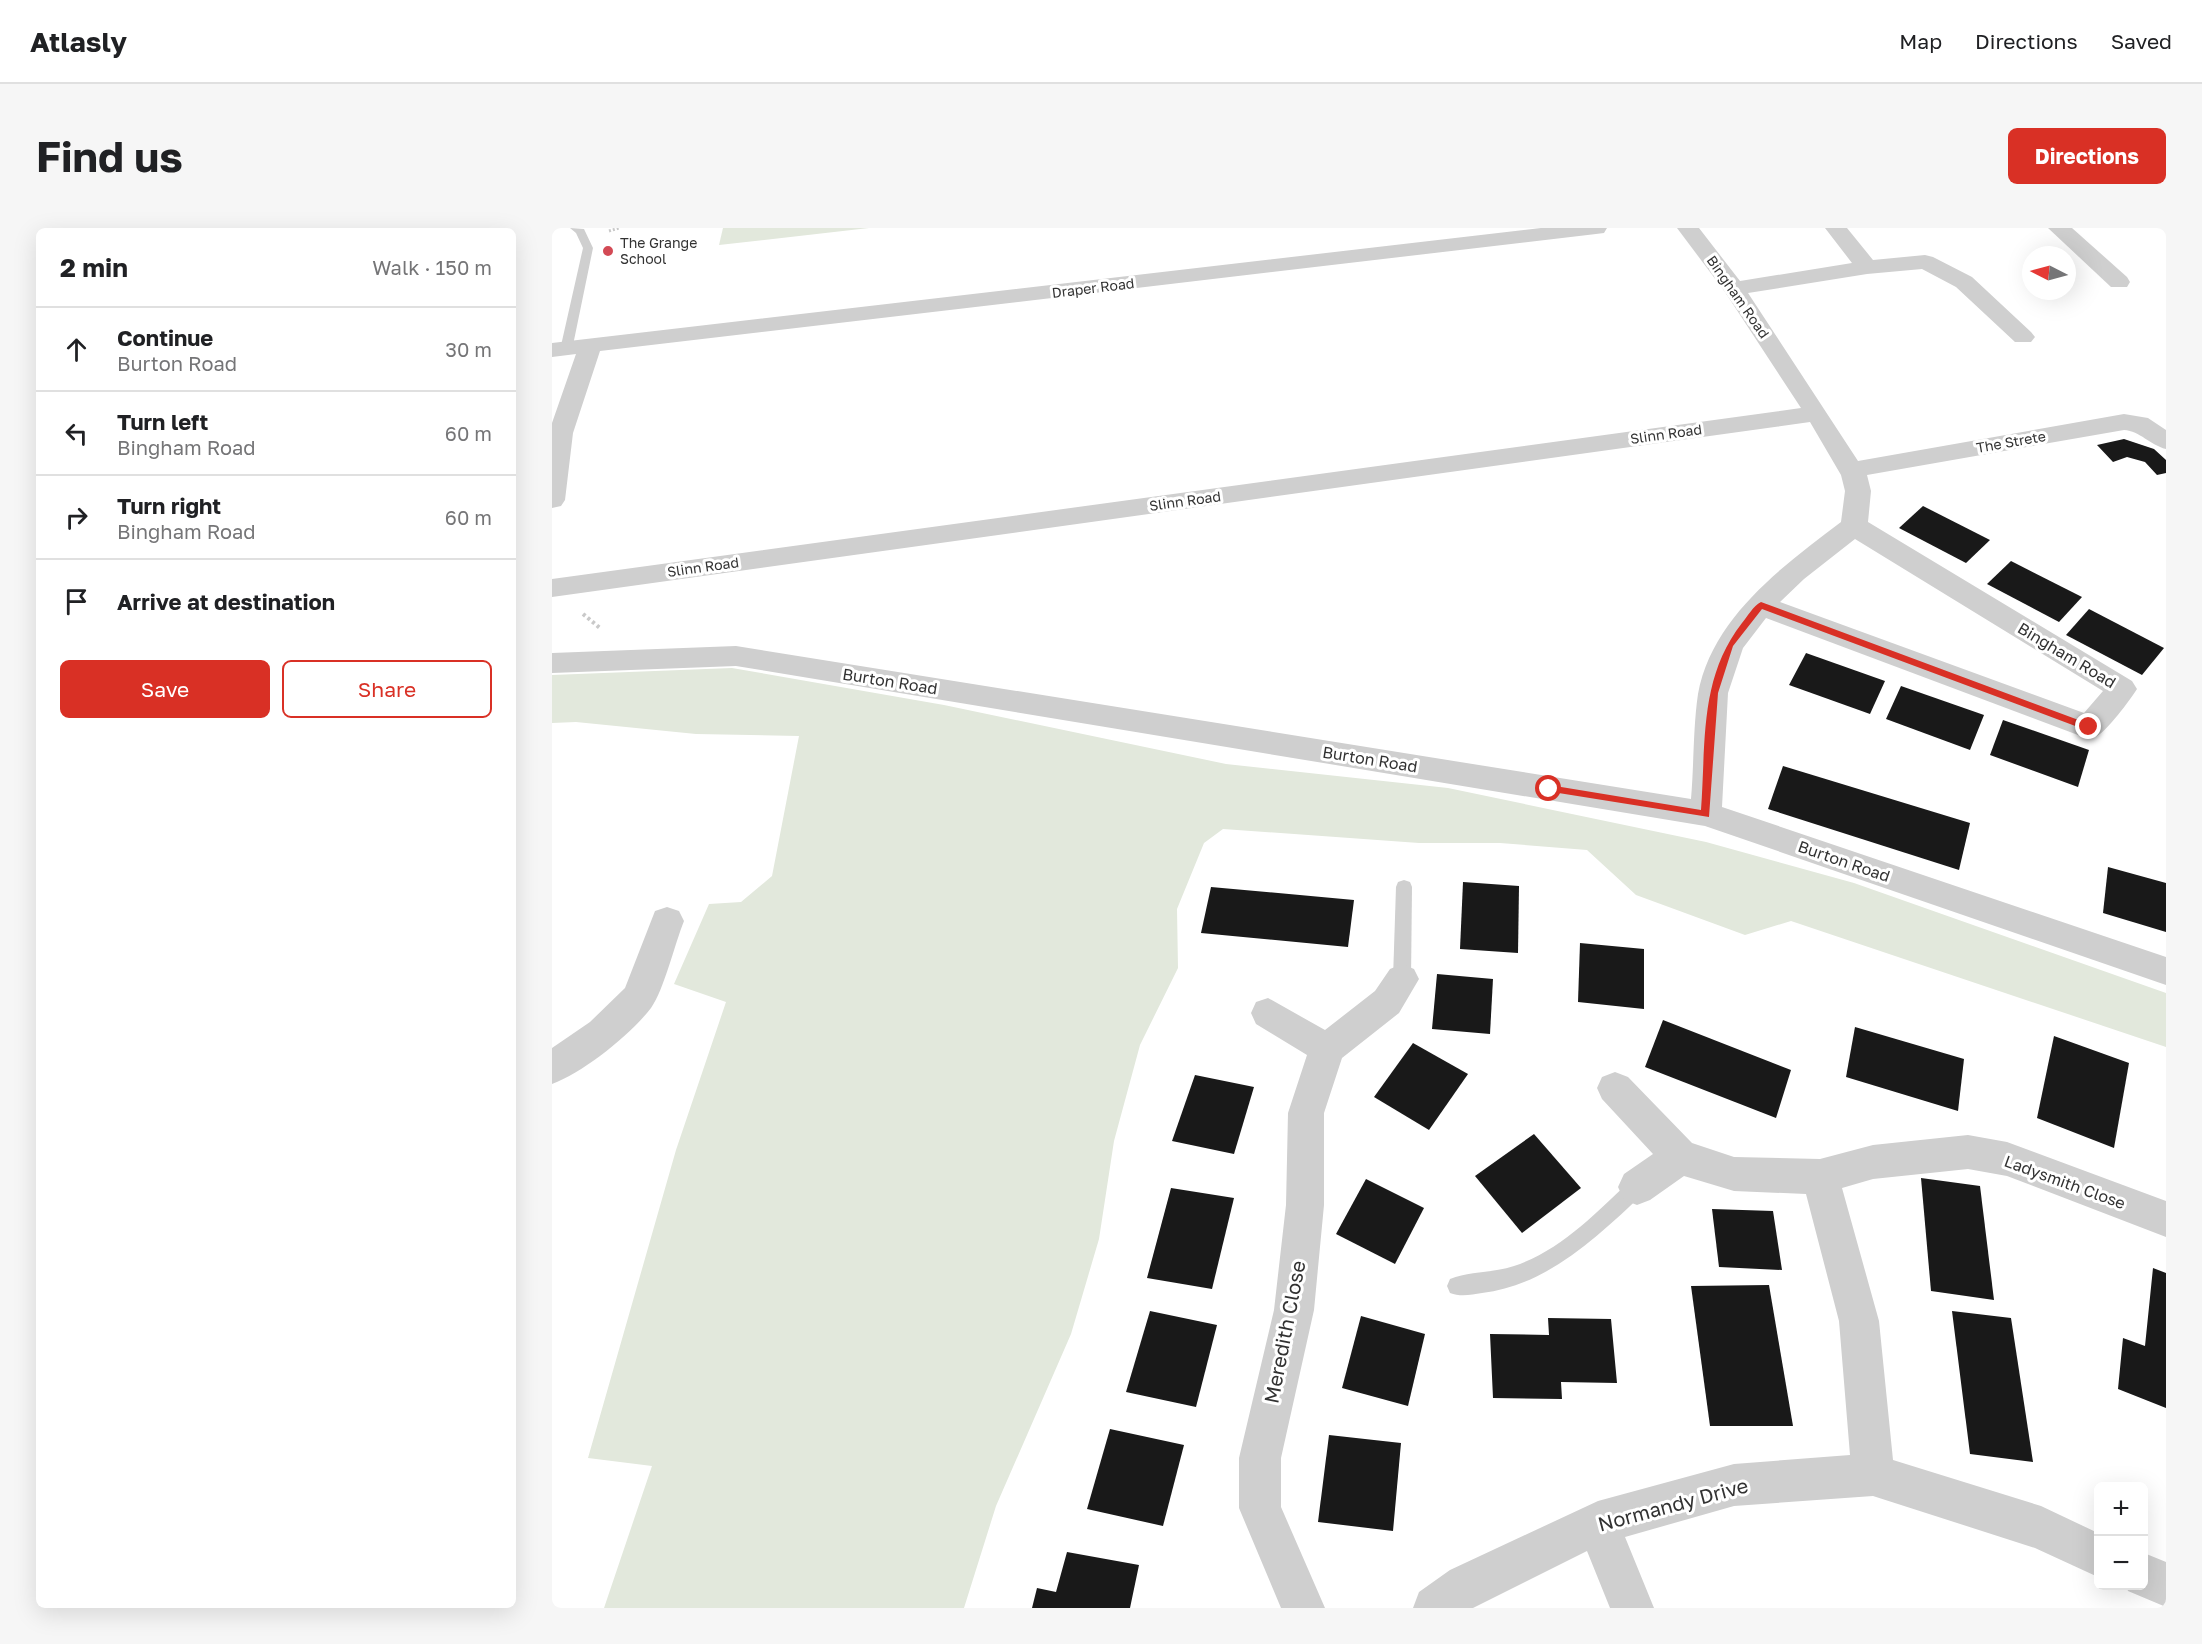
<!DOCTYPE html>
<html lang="en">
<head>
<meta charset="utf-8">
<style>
	body { margin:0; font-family:"Golos Text",sans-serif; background:#f6f6f6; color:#202124 }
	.controls { position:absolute; right:18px; bottom:18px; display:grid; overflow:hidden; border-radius:9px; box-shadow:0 6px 24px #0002 }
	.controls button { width:54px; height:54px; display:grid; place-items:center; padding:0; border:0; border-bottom:2px solid #e0e0e0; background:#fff; color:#202124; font:30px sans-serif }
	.compass { position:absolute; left:1470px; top:18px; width:54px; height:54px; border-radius:50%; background:#fff; box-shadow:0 6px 24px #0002; rotate:276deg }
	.stop { position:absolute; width:18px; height:18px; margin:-14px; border:4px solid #d93025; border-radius:50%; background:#fff }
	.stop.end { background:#d93025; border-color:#fff; box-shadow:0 2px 6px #0008 }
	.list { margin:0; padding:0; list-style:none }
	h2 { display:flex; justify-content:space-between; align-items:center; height:78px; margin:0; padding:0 24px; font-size:26px }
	h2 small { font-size:20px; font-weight:400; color:#757577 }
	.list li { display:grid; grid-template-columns:39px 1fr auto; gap:18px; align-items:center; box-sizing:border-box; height:84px; padding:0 24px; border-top:2px solid #e0e0e0 }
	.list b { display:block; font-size:22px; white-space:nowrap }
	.list p { margin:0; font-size:20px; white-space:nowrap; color:#757577 }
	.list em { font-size:20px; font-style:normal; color:#757577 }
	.actions { display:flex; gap:12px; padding:18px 24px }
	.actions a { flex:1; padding:14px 0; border:2px solid #d93025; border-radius:9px; text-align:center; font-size:21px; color:#d93025 }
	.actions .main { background:#d93025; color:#fff }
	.icon { flex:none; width:33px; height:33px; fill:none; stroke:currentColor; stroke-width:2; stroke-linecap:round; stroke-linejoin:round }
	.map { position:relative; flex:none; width:1614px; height:1380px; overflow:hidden; border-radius:9px }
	header { display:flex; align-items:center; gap:36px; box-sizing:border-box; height:84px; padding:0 30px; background:#fff; border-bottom:2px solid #e0e0e0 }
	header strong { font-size:28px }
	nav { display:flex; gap:33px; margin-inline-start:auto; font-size:21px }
	.intro { display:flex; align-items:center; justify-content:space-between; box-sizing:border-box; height:144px; padding:0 36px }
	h1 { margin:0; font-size:42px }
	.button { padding:15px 27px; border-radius:9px; background:#d93025; color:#fff; font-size:21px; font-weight:700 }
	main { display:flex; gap:36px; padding:0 36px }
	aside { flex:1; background:#fff; border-radius:9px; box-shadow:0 6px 24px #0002 }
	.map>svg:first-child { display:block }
</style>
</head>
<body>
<header>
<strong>Atlasly</strong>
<nav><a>Map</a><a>Directions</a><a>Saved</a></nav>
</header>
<div class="intro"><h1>Find us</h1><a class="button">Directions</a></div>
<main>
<aside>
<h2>2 min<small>Walk · 150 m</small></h2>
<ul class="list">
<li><svg class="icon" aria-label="ahead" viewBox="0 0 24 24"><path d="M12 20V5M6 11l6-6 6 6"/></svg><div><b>Continue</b><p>Burton Road</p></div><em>30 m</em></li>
<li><svg class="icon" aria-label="left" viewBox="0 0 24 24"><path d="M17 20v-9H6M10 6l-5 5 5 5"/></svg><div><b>Turn left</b><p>Bingham Road</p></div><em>60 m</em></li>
<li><svg class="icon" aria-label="right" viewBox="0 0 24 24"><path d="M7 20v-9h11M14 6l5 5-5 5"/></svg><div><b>Turn right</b><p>Bingham Road</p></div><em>60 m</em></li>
<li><svg class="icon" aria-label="arrive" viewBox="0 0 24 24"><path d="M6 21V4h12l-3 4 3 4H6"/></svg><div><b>Arrive at destination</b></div></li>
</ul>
<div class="actions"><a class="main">Save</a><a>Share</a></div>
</aside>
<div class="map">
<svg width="1614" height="1380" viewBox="0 0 1614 1380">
	<rect width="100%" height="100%" fill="#fff"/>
	<g fill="#e2e8dc">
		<polygon points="171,0 317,0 167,17"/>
		<polygon points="180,440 392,477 674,536 896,560 1154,614 1302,655 1614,765 1614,819 1239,693 1193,707 1084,667 1035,622 948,615 867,615 671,601 652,615 625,681 626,740 588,817 562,913 547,1011 519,1106 444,1278 412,1380 52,1380 100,1238 36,1230 124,922 174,774 122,756 157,676 189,674 220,648 247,508 144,506 24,494 0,495 0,447"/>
	</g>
	<g fill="#191919">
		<polygon points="1572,211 1602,221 1614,232 1614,245 1605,247 1593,234 1575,229 1561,234 1545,217"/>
		<polygon points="1371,278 1438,312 1414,335 1347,300"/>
		<polygon points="1459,333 1530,369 1507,394 1435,356"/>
		<polygon points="1537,381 1612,420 1590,447 1514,407"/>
		<polygon points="1254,425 1333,453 1318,486 1237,457"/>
		<polygon points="1349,458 1432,487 1418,522 1334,491"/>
		<polygon points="1451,492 1537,522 1526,559 1438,527"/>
		<polygon points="1231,538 1418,595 1407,642 1216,581"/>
		<polygon points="1556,639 1614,655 1614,704 1551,685"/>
		<polygon points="911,654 967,658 966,725 908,721"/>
		<polygon points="659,659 802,672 796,719 649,705"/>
		<polygon points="1028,715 1092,721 1092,781 1026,774"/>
		<polygon points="885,746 941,751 938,806 880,801"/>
		<polygon points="1111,792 1239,842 1224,890 1093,839"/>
		<polygon points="1303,799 1412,831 1406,883 1294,849"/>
		<polygon points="1502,808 1577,835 1562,920 1485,890"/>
		<polygon points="861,815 916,846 877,902 822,869"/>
		<polygon points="643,847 702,859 682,926 620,913"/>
		<polygon points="982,906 1029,960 970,1005 923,948"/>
		<polygon points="1369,950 1428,958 1442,1072 1379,1063"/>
		<polygon points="814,951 872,980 843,1036 784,1006"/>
		<polygon points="619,960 682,970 660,1061 595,1050"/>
		<polygon points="1160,981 1221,983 1230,1042 1167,1039"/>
		<polygon points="1601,1040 1614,1045 1614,1180 1566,1161 1571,1110 1593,1118"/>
		<polygon points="1217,1057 1241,1198 1158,1198 1139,1058"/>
		<polygon points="598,1083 665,1097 644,1179 574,1164"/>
		<polygon points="1400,1083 1459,1090 1481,1234 1418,1226"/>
		<polygon points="809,1088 873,1106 856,1178 790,1160"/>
		<polygon points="996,1090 1059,1091 1065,1155 1009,1154 1010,1171 941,1170 938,1106 997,1107"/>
		<polygon points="558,1201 632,1217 611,1298 535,1281"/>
		<polygon points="777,1207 849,1215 841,1303 766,1294"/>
		<polygon points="515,1324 587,1337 578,1380 480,1380 485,1360 504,1364"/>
	</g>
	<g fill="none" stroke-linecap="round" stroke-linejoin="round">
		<polyline stroke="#c9c9c9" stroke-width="3" stroke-dasharray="2 2" stroke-linecap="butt" points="57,3 67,0"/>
		<polyline stroke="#c9c9c9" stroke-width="4" stroke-dasharray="3 3" stroke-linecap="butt" points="31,386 48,400"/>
		<g fill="#cfcfcf" fill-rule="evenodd">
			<polygon points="18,0 32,1 41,20 20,122 14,126 8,122 31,20 24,5"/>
			<polygon points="852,652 858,654 860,659 859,751 856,756 850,758 844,756 841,751 844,659 846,654"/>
			<path d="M1085,950L1092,953L1094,959L1092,965C1045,1009 996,1057 930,1065C919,1067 908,1069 898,1065L895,1058L898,1051C918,1043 941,1045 962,1038C1008,1023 1044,985 1078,953Z"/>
		</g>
		<g fill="#cfcfcf" fill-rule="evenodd">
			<polygon points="989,0 1055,0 1052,5 1044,6 48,123 21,205 13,272 9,278 0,280 0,195 24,126 0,129 0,115"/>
			<path d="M1125,0H1147L1188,53L1300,35L1273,0H1295L1321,32L1373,27L1381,29L1420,49L1479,104L1483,109L1479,114H1463L1404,59L1370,41L1315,46L1196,65L1306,233L1572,186L1596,190L1614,202V221C1598,217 1588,203 1572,202L1315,247L1319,263L1316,294L1580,453L1585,461C1578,472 1555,503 1545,508C1538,511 1533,509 1526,507L1214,390L1191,420L1176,465L1170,579L1614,729V757L1153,598L184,438L0,445V425L184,418L1139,571C1142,537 1141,500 1146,466C1160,389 1231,338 1289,294L1293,263L1289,247L1258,194L0,369V351L1249,180L1173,64ZM1303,311L1551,463L1532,485L1228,374L1252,351Z"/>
			<polygon points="1496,0 1520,0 1575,49 1578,54 1575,59 1559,59"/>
			<path d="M115,679L127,683L132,693C123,715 112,762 99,780C78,807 32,844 0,856V820L38,794L73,760L103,683Z"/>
			<polygon points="850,736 862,741 867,751 847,785 790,830 772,885 772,977 762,1082 729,1230 729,1279 773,1380 729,1380 687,1280 687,1230 722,1082 734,977 736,885 755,827 704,796 699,785 704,774 716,770 773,802 823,763 838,741"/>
			<polygon points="1063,844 1076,849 1140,915 1182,929 1268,931 1321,917 1416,907 1455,914 1614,973 1614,1009 1455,948 1416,941 1321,951 1290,960 1327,1093 1341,1232 1489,1278 1546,1305 1546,1349 1483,1320 1321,1268 1182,1278 1073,1309 1102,1380 1058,1380 1035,1323 921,1380 861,1380 867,1364 898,1342 1046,1273 1182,1236 1298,1227 1287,1093 1254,966 1182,963 1132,948 1098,972 1085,977 1072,972 1066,959 1072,946 1101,926 1050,871 1045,860 1050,849"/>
			<polygon points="1592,1325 1614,1334 1614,1379 1576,1363 1574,1358 1592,1358"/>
		</g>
	</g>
	<path fill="#d93025" d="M1209,374L1540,497L1541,499L1534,502L1210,381L1181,418L1166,465L1157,589L994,563L992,561L997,557L1149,582C1154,515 1147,450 1190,395C1196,388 1201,378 1209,374Z"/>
	<circle fill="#d34a55" stroke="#fff" stroke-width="2" cx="56" cy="23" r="6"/>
	<g text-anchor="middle" stroke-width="6" stroke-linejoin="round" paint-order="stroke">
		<g font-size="14" fill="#323232" stroke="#fff" text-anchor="start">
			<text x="68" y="20">The Grange<tspan x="68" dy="16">School</tspan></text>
		</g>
		<g font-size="14" fill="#323232" stroke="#fff">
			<text transform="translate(541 60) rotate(-7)" y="5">Draper Road</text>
			<text transform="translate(1186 69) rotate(55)" y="5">Bingham Road</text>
			<text transform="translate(1114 206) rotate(-8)" y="5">Slinn Road</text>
			<text transform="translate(1459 214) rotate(-10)" y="5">The Strete</text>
			<text transform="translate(633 273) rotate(-8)" y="5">Slinn Road</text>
			<text transform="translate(151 339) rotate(-8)" y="5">Slinn Road</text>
		</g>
		<g font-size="16" fill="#323232" stroke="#fff">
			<text transform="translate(1515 427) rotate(31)" y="6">Bingham Road</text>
			<text transform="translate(338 453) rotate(9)" y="6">Burton Road</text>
			<text transform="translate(818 531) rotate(9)" y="6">Burton Road</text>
			<text transform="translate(1292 633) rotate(19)" y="6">Burton Road</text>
			<text transform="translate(1513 954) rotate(20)" y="6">Ladysmith Close</text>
		</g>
		<g font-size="20" fill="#323232" stroke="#fff">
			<text transform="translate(733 1104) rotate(-79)" y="7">Meredith Close</text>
			<text transform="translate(1121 1277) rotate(-15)" y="7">Normandy Drive</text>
		</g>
	</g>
</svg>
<div class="controls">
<button>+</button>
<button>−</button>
</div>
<svg class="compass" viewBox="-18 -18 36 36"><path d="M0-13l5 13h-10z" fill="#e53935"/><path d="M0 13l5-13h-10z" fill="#757577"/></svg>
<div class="stop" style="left:997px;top:561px"></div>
<div class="stop end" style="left:1537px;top:499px"></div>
</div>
</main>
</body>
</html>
